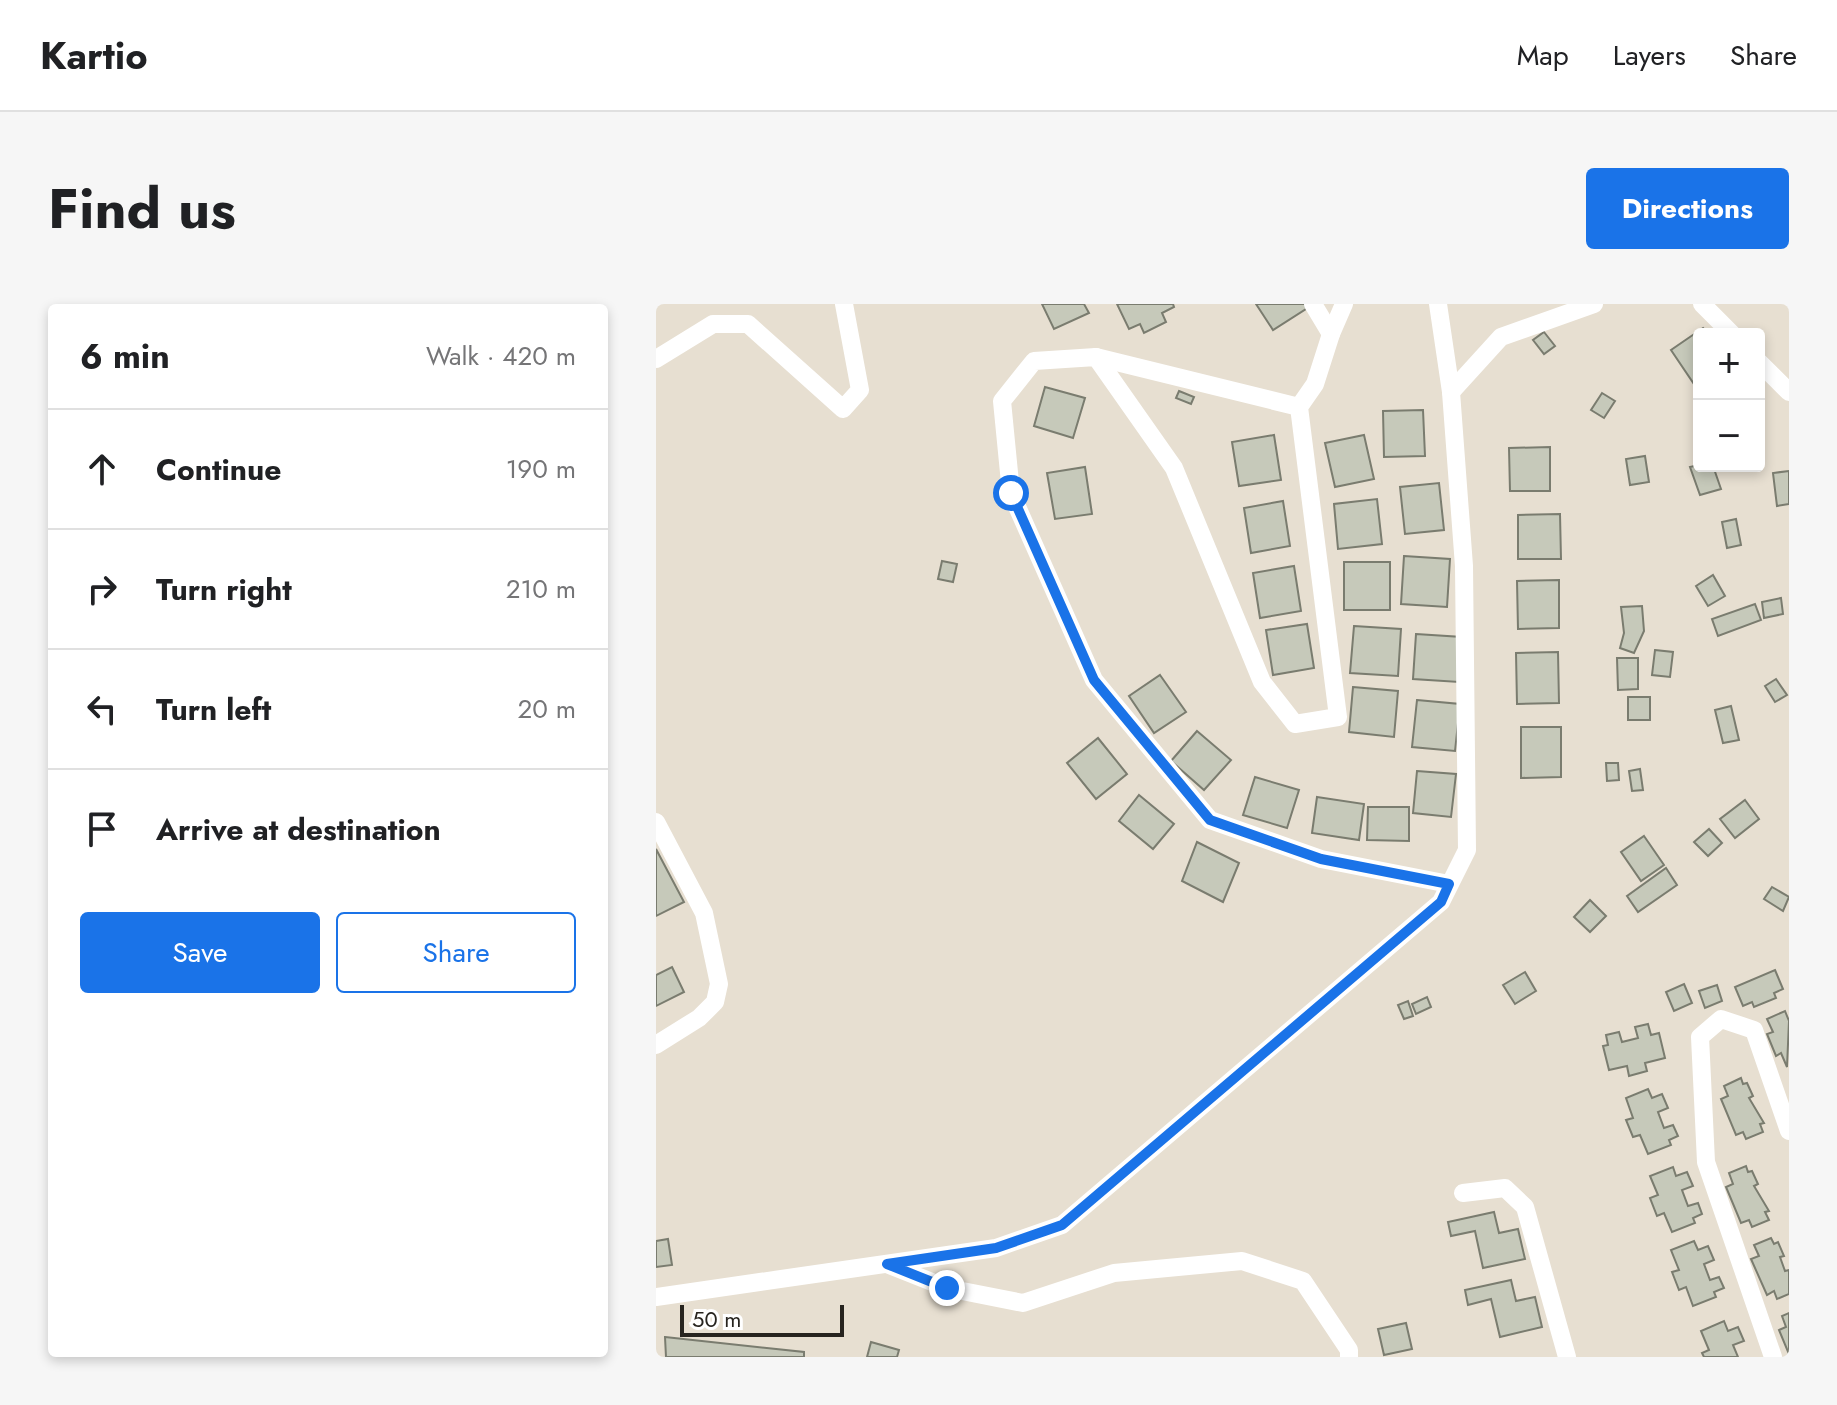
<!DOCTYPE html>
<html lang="en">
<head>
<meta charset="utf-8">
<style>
	body { margin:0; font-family:Jost,sans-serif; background:#f6f6f6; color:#202124 }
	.controls { position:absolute; right:24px; top:24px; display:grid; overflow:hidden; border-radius:8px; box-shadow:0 4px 12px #0003 }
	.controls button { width:72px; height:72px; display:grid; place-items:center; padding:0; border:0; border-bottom:2px solid #e0e0e0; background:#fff; color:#202124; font:40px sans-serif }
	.scale { position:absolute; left:24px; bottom:20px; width:164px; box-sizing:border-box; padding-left:8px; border:4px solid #27241f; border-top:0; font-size:22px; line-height:28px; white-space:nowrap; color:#27241f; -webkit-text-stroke:6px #fff; paint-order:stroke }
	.stop { position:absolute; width:24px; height:24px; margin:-18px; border:6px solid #1a73e8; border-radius:50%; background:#fff }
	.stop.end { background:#1a73e8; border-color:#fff; box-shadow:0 2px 8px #0008 }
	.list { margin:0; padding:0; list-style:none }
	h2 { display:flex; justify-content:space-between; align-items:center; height:104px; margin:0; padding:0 32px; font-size:34px }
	h2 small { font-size:26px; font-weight:400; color:#757577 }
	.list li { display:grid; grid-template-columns:52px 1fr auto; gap:24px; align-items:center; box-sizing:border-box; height:120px; padding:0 32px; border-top:2px solid #e0e0e0 }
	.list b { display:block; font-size:30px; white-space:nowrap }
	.list em { font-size:26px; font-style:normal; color:#757577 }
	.actions { display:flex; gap:16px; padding:24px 32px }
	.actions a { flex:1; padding:18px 0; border:2px solid #1a73e8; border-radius:8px; text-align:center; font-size:28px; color:#1a73e8 }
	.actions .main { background:#1a73e8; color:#fff }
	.icon { flex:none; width:44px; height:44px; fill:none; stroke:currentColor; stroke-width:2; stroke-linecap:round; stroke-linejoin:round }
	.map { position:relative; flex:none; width:1133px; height:1053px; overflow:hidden; border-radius:8px }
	header { display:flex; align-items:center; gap:48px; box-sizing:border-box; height:112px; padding:0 40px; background:#fff; border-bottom:2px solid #e0e0e0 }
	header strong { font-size:38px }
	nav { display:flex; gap:44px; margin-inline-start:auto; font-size:28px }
	.intro { display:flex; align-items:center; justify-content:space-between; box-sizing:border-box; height:192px; padding:0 48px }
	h1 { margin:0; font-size:56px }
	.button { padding:20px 36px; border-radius:8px; background:#1a73e8; color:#fff; font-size:28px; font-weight:700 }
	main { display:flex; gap:48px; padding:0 48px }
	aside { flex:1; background:#fff; border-radius:8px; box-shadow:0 4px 12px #0003 }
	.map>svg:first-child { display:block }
</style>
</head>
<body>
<header>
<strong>Kartio</strong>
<nav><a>Map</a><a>Layers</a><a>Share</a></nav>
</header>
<div class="intro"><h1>Find us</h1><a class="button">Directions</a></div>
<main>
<aside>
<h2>6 min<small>Walk · 420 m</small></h2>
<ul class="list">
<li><svg class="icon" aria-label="ahead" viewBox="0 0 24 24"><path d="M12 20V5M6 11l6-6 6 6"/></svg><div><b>Continue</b></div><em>190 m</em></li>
<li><svg class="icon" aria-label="right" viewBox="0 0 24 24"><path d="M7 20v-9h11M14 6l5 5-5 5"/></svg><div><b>Turn right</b></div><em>210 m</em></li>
<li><svg class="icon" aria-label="left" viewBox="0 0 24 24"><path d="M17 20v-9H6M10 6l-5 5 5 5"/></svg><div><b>Turn left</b></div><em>20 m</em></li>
<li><svg class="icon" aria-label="arrive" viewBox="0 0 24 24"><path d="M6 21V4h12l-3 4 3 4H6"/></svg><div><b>Arrive at destination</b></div></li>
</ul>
<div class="actions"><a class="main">Save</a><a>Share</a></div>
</aside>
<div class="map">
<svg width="1133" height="1053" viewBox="0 0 1133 1053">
	<rect width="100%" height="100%" fill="#e7dfd1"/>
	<g fill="#c6c9ba" stroke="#7a7c6f" stroke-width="2">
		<polygon points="386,0 428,0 433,9 398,25"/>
		<polygon points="461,0 517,0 518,3 506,9 510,18 488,29 484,20 473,25"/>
		<polygon points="600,0 650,0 653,3 617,26"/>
		<polygon points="1047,24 1052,30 1043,30 1042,86 1015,46"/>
		<polygon points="888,28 899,42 888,50 877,36"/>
		<polygon points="389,83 429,94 417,134 378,122"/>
		<polygon points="523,87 538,93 535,100 520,94"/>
		<polygon points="946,89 959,97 948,114 935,106"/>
		<polygon points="767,106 769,152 728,153 727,107"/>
		<polygon points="618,131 625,176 583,182 576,138"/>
		<polygon points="708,131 718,175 679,183 669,139"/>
		<polygon points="894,143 894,187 854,187 853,144"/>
		<polygon points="989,152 993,178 974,181 970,155"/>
		<polygon points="1043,161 1057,162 1065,185 1044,191 1034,163"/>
		<polygon points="429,163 436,210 399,215 391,169"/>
		<polygon points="1133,167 1133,200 1121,202 1117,169"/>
		<polygon points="783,179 788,226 749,230 744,183"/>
		<polygon points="721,195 726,240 682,245 678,200"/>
		<polygon points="627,197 634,242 595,249 588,204"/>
		<polygon points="904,210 905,255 862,255 862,211"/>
		<polygon points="1080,215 1085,241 1071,244 1066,218"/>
		<polygon points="748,252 794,255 791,303 745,300"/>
		<polygon points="286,257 301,260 297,278 282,275"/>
		<rect x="688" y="258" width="46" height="48"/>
		<polygon points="638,262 645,307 604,314 597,269"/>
		<polygon points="1057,271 1069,292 1052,302 1040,282"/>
		<polygon points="903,276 903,324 862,325 861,277"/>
		<polygon points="1125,294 1127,310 1108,314 1106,298"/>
		<polygon points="1099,300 1105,316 1062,332 1056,315"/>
		<polygon points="986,302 988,327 978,349 964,344 968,329 965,303"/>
		<polygon points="651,320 658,364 617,371 610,326"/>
		<polygon points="698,322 745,325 742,372 694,369"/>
		<polygon points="760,330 806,333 803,378 757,375"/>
		<polygon points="999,346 1017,348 1014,373 996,371"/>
		<polygon points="902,348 903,399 861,400 860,349"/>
		<polygon points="961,354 982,354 982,385 962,386"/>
		<polygon points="504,371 530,408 498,429 473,392"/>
		<polygon points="1120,375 1131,391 1119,398 1109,382"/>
		<polygon points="697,383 742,387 738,433 693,428"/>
		<rect x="972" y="393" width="22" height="23"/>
		<polygon points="761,396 804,400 799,447 756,443"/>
		<polygon points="1075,402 1083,436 1067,439 1059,406"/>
		<polygon points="865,423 905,423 905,473 865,474"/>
		<polygon points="541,427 575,456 548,486 515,457"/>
		<polygon points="442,434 471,470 440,495 411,459"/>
		<polygon points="950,459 962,459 963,476 951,477"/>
		<polygon points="984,465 987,486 976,487 973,467"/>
		<polygon points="761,467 800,470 795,513 757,509"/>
		<polygon points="599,473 643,486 631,524 587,511"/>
		<polygon points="483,491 518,520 497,545 463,517"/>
		<polygon points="661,493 708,500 703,536 656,529"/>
		<polygon points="1089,496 1103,515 1079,534 1064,515"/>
		<polygon points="712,503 753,503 753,537 711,536"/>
		<polygon points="1053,525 1066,539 1052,552 1038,538"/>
		<polygon points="988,532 1008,561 985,577 965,548"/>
		<polygon points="541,538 583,559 567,598 526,577"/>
		<polygon points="0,545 28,598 0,612"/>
		<polygon points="1010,564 1021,581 982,608 971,592"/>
		<polygon points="1116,583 1133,593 1127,607 1108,595"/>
		<polygon points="934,596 950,612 934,628 918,613"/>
		<polygon points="16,663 28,688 0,702 0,671"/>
		<polygon points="1119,666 1127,685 1118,689 1120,694 1098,703 1096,698 1087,702 1079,683"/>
		<polygon points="869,668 880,687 859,700 847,681"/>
		<polygon points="1028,680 1036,699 1018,707 1010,688"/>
		<polygon points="1061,681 1066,697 1049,704 1043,687"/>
		<polygon points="771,693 775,703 760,710 756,700"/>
		<polygon points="752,697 757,712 748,715 742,701"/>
		<polygon points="1129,707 1133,717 1131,763 1125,749 1120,752 1111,730 1117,728 1111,715"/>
		<polygon points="992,720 995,731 1003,729 1009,754 989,759 991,767 973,772 971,762 953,766 947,742 952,741 950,731 963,728 966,738 982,734 979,723"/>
		<polygon points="1085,774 1087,780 1091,779 1097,792 1093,794 1108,819 1104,820 1107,828 1090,835 1087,828 1080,831 1065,795 1072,792 1068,782"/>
		<polygon points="992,785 996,794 1006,790 1012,804 1002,808 1008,824 1017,821 1022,832 1013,836 1015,841 992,850 984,831 977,833 970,816 977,814 970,794"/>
		<polygon points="1090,862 1092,868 1096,867 1102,880 1098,882 1113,907 1109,908 1113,916 1096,923 1093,916 1085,919 1070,883 1077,880 1073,869"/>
		<polygon points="1017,863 1020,872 1031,868 1037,882 1026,886 1032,902 1042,899 1046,910 1037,914 1039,919 1016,928 1008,909 1001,912 994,894 1002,891 994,872"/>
		<polygon points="838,908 843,929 862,925 869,955 827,964 819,927 795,932 792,918"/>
		<polygon points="1115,934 1118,940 1122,938 1128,952 1124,953 1129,967 1133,966 1133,990 1121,995 1118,987 1111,991 1095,955 1103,952 1098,941"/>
		<polygon points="12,935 16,961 0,963 0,937"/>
		<polygon points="1038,937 1042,946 1052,942 1058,956 1048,960 1054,976 1063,973 1068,984 1058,988 1060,993 1037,1002 1030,983 1023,986 1016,968 1023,966 1015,946"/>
		<polygon points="855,976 860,997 879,993 886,1023 844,1033 835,995 812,1001 809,986"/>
		<polygon points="1133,1009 1133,1050 1123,1026 1130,1023 1126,1012"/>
		<polygon points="1068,1017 1072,1027 1082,1023 1088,1037 1077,1041 1082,1053 1048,1053 1046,1049 1053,1046 1045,1027"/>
		<polygon points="750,1019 756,1045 728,1051 722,1025"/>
		<polygon points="9,1033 148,1048 148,1053 10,1053"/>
		<polygon points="215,1038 243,1046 241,1053 211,1053"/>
	</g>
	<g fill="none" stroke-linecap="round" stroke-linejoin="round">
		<g stroke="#fff" stroke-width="18">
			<polyline points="657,0 675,30"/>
			<polyline points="688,0 675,30 659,80 643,103 682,413 639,420 606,378 518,164 440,53 378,57 346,97 355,189 438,376 554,516 665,555 793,580"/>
			<polyline points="1046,0 1076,30"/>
			<polyline points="440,53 643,103"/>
			<polyline points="0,55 57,20 92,20 187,105 204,86 188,0"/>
			<polyline points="1103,58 1133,88"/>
			<polyline points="795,88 845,33 938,0"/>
			<polyline points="0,518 48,609 63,680 59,698 43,714 0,741"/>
			<polyline points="807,889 849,884 869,903 911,1053"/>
			<polyline points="233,961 291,984 367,999 458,969 586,957 647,977 693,1046 693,1053"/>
			<polyline points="0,993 340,944 406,921 785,598 811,546 808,262 795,88 782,0"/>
			<polyline points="1117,1053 1050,858 1044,733 1065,715 1098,726 1133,827"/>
		</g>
	</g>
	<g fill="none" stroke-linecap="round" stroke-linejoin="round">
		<polyline stroke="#1a73e8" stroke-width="10" points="291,984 231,960 340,944 406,921 785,598 793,580 665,555 554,516 438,376 355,189"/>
	</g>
</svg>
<div class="controls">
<button>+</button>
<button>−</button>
</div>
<div class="scale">50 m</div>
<div class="stop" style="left:355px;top:189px"></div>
<div class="stop end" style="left:291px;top:984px"></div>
</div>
</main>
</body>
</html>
